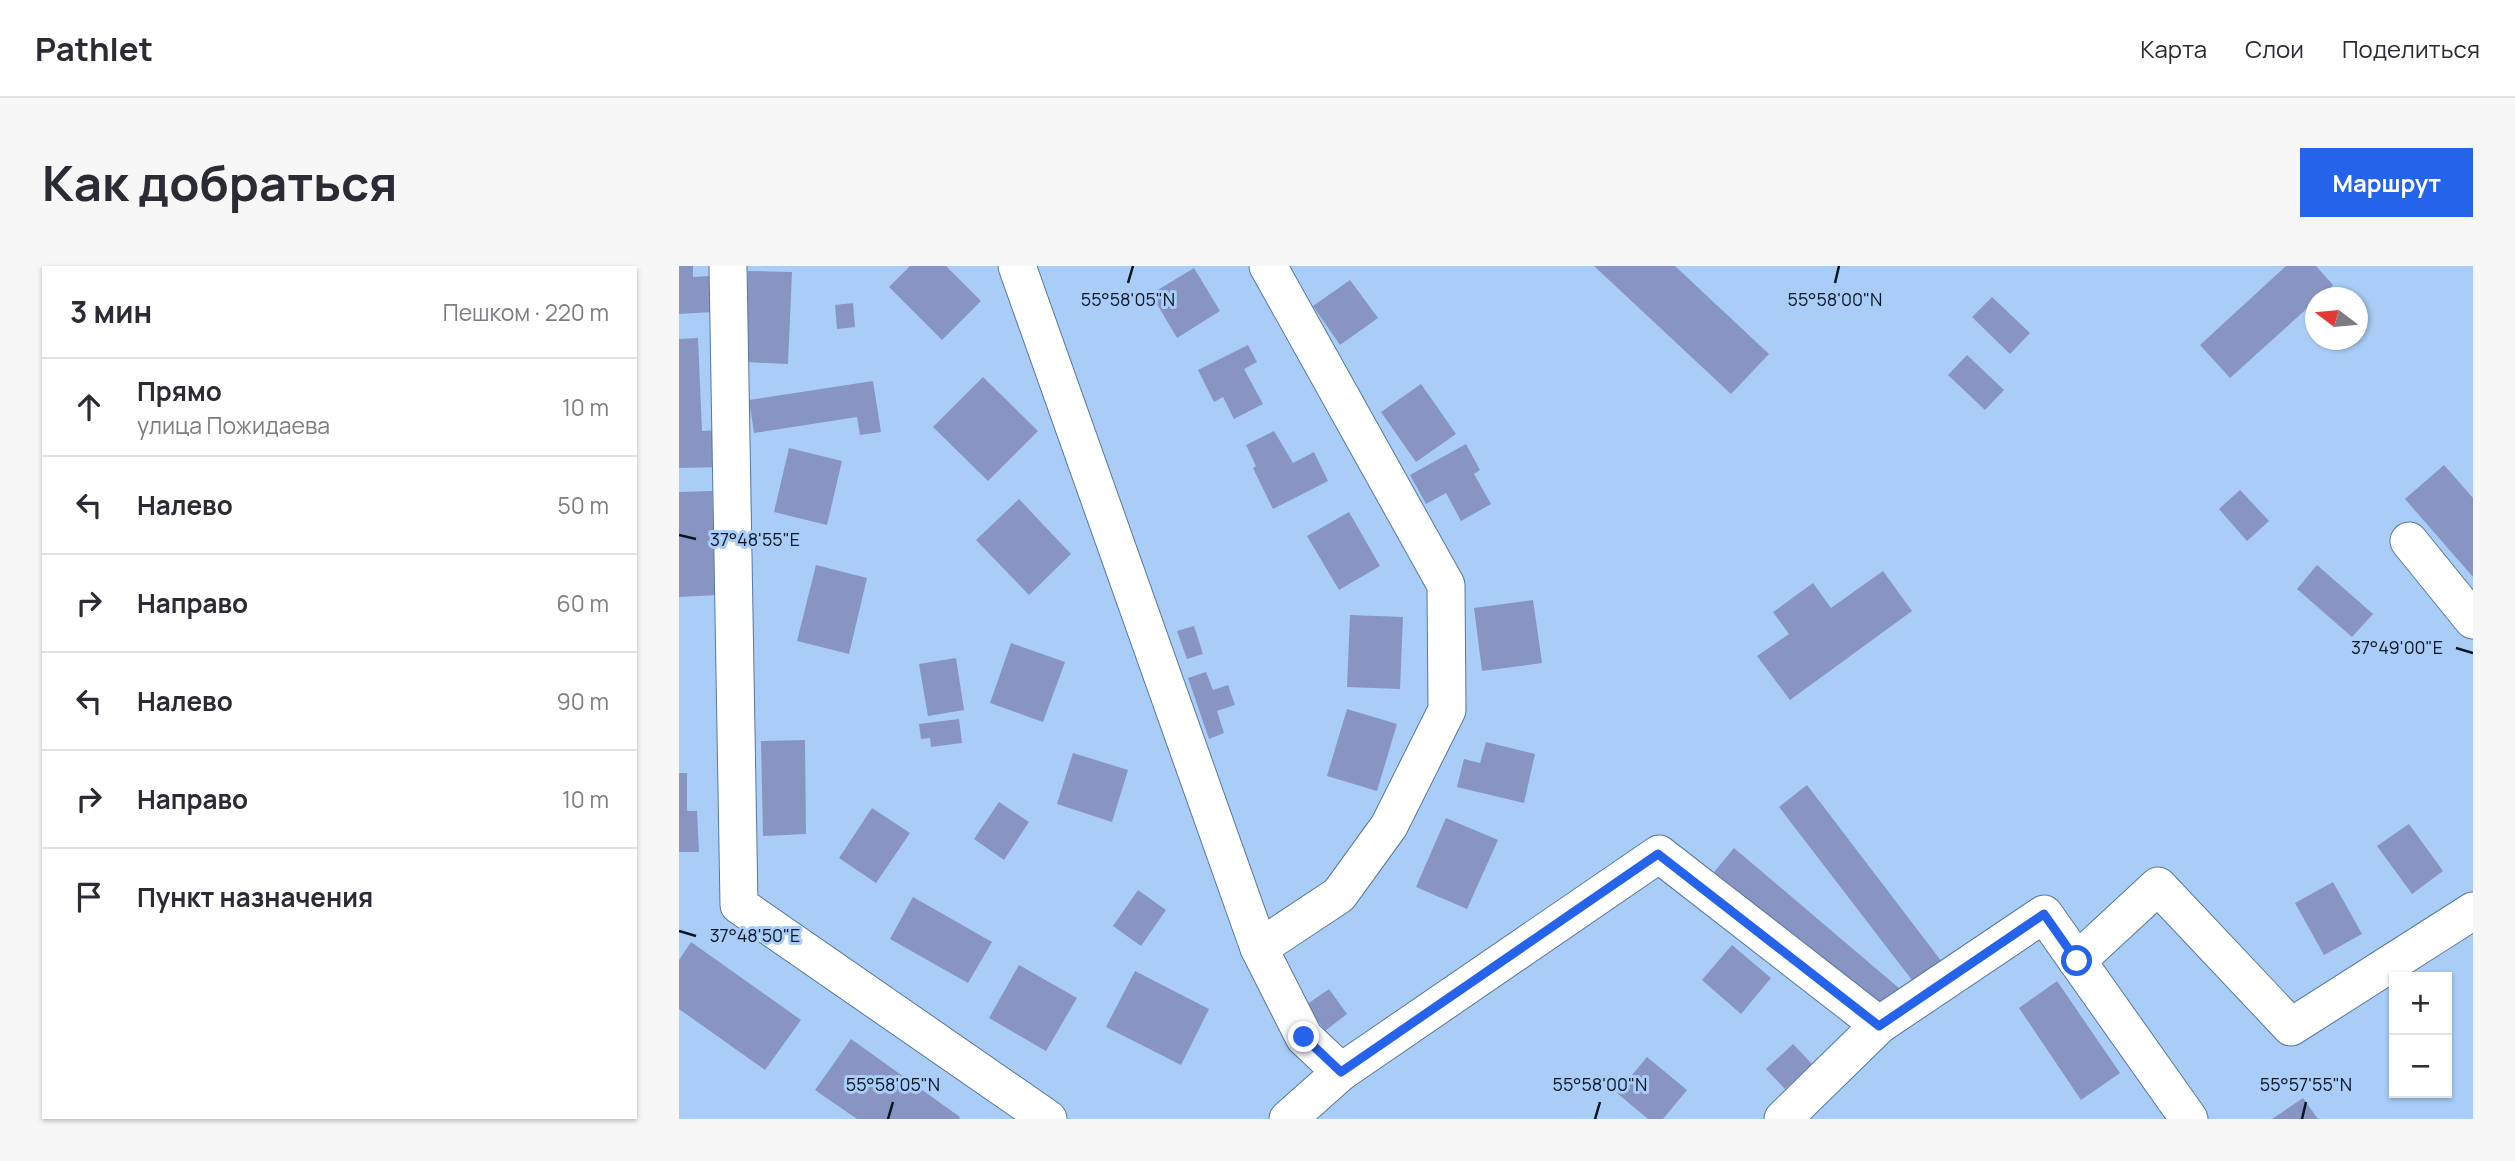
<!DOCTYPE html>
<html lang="ru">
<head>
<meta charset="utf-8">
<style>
	body { margin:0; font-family:Manrope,sans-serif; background:#f7f7f7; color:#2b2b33 }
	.controls { position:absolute; right:21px; bottom:21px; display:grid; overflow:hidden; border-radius:0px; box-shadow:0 2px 5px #0004 }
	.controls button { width:63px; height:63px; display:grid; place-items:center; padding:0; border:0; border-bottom:2px solid #e1e1e2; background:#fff; color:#2b2b33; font:35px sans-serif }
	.compass { position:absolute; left:1626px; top:21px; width:63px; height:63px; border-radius:50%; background:#fff; box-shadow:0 2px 5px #0004; rotate:286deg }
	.stop { position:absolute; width:21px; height:21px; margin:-16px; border:5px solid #2563eb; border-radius:50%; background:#fff }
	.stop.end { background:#2563eb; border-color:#fff; box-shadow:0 2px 7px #0008 }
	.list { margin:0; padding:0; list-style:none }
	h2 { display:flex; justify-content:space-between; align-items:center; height:91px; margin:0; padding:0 28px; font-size:30px }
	h2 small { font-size:23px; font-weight:400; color:#7c7c81 }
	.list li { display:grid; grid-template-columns:46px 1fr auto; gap:21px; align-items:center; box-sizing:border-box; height:98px; padding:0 28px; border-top:2px solid #e1e1e2 }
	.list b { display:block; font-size:26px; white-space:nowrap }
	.list p { margin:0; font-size:23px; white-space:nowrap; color:#7c7c81 }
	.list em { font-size:23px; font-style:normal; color:#7c7c81 }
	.icon { flex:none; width:38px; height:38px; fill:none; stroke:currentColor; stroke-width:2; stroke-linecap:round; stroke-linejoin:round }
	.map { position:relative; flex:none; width:1794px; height:853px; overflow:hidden; border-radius:0px }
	header { display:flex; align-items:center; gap:42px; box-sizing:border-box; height:98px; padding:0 35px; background:#fff; border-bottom:2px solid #e1e1e2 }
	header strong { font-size:33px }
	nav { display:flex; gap:38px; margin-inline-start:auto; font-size:24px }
	.intro { display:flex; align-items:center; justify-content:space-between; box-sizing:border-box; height:168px; padding:0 42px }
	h1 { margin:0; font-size:49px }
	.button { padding:18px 32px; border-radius:0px; background:#2563eb; color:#fff; font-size:24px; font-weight:700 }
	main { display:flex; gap:42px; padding:0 42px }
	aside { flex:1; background:#fff; border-radius:0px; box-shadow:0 2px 5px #0004 }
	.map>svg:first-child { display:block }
</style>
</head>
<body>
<header>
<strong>Pathlet</strong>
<nav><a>Карта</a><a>Слои</a><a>Поделиться</a></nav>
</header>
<div class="intro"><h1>Как добраться</h1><a class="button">Маршрут</a></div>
<main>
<aside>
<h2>3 мин<small>Пешком · 220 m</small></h2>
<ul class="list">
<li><svg class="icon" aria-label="ahead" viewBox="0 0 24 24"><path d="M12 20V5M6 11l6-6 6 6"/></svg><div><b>Прямо</b><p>улица Пожидаева</p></div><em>10 m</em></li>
<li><svg class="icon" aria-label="left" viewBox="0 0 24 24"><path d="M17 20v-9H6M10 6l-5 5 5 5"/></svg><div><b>Налево</b></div><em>50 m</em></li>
<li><svg class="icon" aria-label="right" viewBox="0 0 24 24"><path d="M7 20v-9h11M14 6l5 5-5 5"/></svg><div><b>Направо</b></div><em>60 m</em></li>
<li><svg class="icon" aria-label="left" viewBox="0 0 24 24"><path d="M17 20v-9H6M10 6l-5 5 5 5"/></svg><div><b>Налево</b></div><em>90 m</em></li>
<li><svg class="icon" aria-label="right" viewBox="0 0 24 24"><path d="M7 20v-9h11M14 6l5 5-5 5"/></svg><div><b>Направо</b></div><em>10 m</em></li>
<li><svg class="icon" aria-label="arrive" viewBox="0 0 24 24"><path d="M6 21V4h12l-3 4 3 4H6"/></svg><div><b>Пункт назначения</b></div></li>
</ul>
</aside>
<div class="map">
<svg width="1794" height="853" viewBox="0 0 1794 853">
	<rect width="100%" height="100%" fill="#a9cdf6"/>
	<g fill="#8895c3">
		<polygon points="0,0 14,0 14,11 31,10 33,46 0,48"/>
		<polygon points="231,0 267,0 302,35 263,74 210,21"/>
		<polygon points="915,0 996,0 1090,88 1052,128"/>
		<polygon points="1607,0 1637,0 1654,19 1551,112 1521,79"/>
		<polygon points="515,2 541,45 498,72 472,28"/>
		<polygon points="69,5 113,6 109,98 66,96"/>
		<polygon points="671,14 699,52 661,79 634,40"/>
		<polygon points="1313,31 1351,67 1331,88 1293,51"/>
		<polygon points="174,37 176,61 158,63 156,39"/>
		<polygon points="19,72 23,165 40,164 42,201 0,202 0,73"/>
		<polygon points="569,79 578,96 565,103 584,138 555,153 544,131 535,136 519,104"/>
		<polygon points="1288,89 1325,124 1306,144 1269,109"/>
		<polygon points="304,111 359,165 309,215 254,161"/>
		<polygon points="194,115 202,166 181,169 178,151 75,167 70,134"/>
		<polygon points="742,118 777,168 737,196 702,146"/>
		<polygon points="595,165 614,197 635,186 649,215 594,243 574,202 577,200 567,179"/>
		<polygon points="787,178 801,204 795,208 812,238 782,255 767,227 747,238 731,209"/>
		<polygon points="110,182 163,195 148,259 95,246"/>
		<polygon points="1765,199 1794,232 1794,311 1726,233"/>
		<polygon points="1561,224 1590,255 1568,275 1540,243"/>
		<polygon points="33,225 38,329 0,331 0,226"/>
		<polygon points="340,233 392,288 350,329 297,274"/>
		<polygon points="670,246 701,300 660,324 628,270"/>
		<polygon points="137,299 188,312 170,388 118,375"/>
		<polygon points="1638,299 1694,348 1673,371 1618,323"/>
		<polygon points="1204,305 1233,345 1111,434 1078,390 1110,368 1094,346 1134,317 1152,342"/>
		<polygon points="854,334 863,397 803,405 795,342"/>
		<polygon points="671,349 724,351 721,423 668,421"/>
		<polygon points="515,360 524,388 508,393 498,365"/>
		<polygon points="332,377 386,396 364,456 311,437"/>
		<polygon points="277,392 285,444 249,450 240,398"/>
		<polygon points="527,406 534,424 549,419 556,439 538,445 545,467 530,473 509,412"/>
		<polygon points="668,443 718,458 698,525 648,510"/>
		<polygon points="280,453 283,477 252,481 251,472 242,473 240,458"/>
		<polygon points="126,474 127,568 84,570 82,475"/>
		<polygon points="807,476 856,488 845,537 778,521 785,493 801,497"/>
		<polygon points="394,487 449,504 433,556 378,538"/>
		<polygon points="0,507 8,507 8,545 18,545 20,586 0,586"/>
		<polygon points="1128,519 1263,696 1236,718 1100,541"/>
		<polygon points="320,536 350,556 325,594 295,573"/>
		<polygon points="193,542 231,567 197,617 160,592"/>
		<polygon points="767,552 819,574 788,643 737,621"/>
		<polygon points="1730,558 1764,605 1733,628 1698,580"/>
		<polygon points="1055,582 1221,723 1201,747 1035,606"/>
		<polygon points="1654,616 1683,668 1645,689 1616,637"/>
		<polygon points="459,624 487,644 462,680 434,660"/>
		<polygon points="234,631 313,676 289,717 211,673"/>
		<polygon points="12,676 122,754 86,804 0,743 0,694"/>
		<polygon points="1053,679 1092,712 1062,748 1023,714"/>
		<polygon points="340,699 398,732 367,785 310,752"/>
		<polygon points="456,705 530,743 502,799 427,761"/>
		<polygon points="1378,715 1441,807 1402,834 1340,742"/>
		<polygon points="650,723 668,748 646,765 627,739"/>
		<polygon points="172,773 281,851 280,853 178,853 136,824"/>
		<polygon points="1114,778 1133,798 1106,823 1087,803"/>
		<polygon points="968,791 1008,824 984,853 969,853 938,827"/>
		<polygon points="1624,832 1639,853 1593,853"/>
	</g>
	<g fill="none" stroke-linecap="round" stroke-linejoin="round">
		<g stroke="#56789d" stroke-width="39">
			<g id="minor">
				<polyline points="49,0 60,639 369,853"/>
				<polyline points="338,0 580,682 625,771 662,806"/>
				<polyline points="1730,275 1794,354"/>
				<polyline points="580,682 660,629 710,560 768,444 767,319 589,0"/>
				<polyline points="1398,695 1479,620 1612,761 1794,645"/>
				<polyline points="609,853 662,806 980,588 1200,759"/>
				<polyline points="1104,853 1200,759 1365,648 1510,853"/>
			</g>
		</g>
		<use href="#minor" stroke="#fff" stroke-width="37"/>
	</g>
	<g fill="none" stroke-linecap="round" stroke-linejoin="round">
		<polyline stroke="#2563eb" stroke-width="9" points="625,771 662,806 979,588 1200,760 1365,648 1398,695"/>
	</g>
	<path fill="none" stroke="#081524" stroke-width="2.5" d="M449,17L454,0M1156,17L1160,0M0,269L17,273M1777,382L1794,387M0,665L17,670M209,853L214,836M916,853L921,836M1623,853L1627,836"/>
	<g font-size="18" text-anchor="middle" fill="#081524" stroke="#a9cdf6" stroke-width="6" stroke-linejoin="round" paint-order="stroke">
		<text x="449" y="40">55°58'05"N</text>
		<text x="1156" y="40">55°58'00"N</text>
		<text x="76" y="280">37°48'55"E</text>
		<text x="1718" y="388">37°49'00"E</text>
		<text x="76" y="676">37°48'50"E</text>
		<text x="214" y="825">55°58'05"N</text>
		<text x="921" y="825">55°58'00"N</text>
		<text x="1627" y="825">55°57'55"N</text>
	</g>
</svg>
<div class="controls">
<button>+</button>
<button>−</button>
</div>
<svg class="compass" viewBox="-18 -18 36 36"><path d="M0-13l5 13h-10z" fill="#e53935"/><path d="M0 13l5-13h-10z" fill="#7c7c81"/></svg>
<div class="stop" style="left:1398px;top:695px"></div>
<div class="stop end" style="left:625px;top:771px"></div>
</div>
</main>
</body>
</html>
